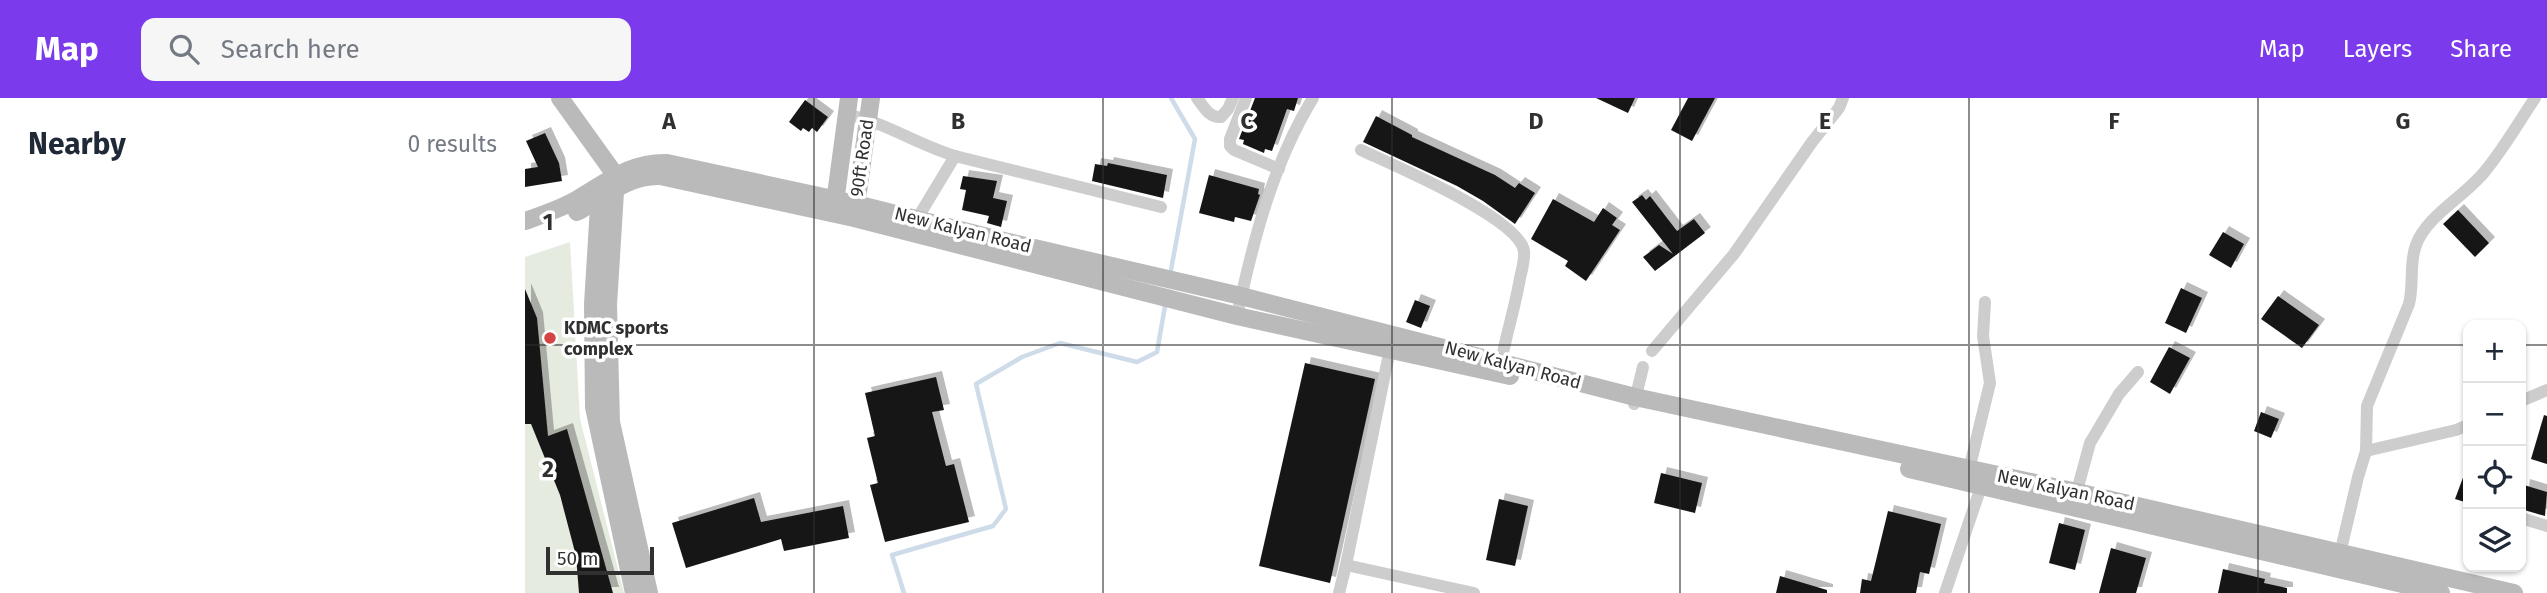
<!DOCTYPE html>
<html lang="en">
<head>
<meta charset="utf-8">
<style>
	body { margin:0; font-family:"Fira Sans",sans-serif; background:#f6f6f7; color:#1f2937 }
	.controls { position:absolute; right:21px; bottom:21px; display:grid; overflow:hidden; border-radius:14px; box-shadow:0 2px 5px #0004 }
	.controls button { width:63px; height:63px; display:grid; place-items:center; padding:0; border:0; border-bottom:2px solid #e0e1e3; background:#fff; color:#1f2937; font:35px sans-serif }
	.scale { position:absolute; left:21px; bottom:18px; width:108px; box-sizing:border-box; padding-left:7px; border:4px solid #303030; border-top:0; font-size:19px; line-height:24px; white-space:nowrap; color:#303030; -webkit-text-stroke:5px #fff; paint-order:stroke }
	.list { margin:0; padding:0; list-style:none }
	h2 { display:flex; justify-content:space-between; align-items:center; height:91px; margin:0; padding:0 28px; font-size:30px }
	h2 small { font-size:23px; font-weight:400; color:#747a83 }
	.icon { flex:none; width:38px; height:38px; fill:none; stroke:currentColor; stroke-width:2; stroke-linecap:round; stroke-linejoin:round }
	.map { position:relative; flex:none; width:2022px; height:495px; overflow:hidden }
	header { display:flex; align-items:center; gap:42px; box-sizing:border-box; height:98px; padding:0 35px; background:#7c3aed; color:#fff }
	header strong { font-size:33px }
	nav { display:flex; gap:38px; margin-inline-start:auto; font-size:24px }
	.search { width:490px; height:63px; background:#f6f6f7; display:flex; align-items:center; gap:18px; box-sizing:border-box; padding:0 24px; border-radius:14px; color:#747a83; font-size:26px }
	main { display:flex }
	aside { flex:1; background:#fff }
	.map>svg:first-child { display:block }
</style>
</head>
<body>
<header>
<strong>Map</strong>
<div class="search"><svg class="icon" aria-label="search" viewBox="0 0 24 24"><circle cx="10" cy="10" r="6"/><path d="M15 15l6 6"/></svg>Search here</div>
<nav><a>Map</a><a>Layers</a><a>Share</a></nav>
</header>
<main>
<aside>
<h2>Nearby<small>0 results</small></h2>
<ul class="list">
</ul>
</aside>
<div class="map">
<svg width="2022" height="495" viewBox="0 0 2022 495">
	<defs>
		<filter id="shadow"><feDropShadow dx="6" dy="-6" stdDeviation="0" flood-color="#0004"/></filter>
	</defs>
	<rect width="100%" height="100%" fill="#fff"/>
	<polygon fill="#e5ebdf" points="45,144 55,321 99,495 0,495 0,159"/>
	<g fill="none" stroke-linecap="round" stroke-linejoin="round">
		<g stroke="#cedce9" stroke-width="4.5">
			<polyline points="646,172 670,41 646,0"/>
			<polyline points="379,495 367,457 468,428 481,411 451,286 497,259 535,245 612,264 632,254 640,208"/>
		</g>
	</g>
	<g fill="#171717" filter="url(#shadow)">
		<polygon points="730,0 773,0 769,13 762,11 747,53 740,51 739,55 718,46 719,42 714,41"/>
		<polygon points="1071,0 1110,0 1103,15"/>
		<polygon points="1163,0 1190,0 1167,43 1146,32"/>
		<polygon points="280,2 303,19 292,34 287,30 284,34 278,30 276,33 264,24"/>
		<polygon points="851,18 887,37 887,39 970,77 990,90 994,85 1010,95 990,126 958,103 932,88 838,44"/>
		<polygon points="20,35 34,65 37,83 0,89 0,71 13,69 1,43"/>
		<polygon points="583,65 642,77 638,100 567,83 570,66 582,68"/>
		<polygon points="684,77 734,91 733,96 735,97 726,123 710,119 709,124 674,115"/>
		<polygon points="438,78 472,83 468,100 482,103 476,129 462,125 464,118 437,112 441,92 435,91"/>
		<polygon points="1117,97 1121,102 1125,98 1152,133 1169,121 1180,135 1130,173 1118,159 1134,147 1148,156 1107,104"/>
		<polygon points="1028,101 1069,124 1078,110 1092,120 1087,127 1095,132 1061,183 1040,168 1043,163 1006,141"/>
		<polygon points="1933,112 1964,145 1950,159 1918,126"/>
		<polygon points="1698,134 1719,146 1706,170 1684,157"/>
		<polygon points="1656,190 1677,200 1661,235 1640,225"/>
		<polygon points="0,191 12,220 23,338 42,331 88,495 54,495 51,458 35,397 6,326 0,326"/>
		<polygon points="1753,198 1794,227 1777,250 1736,221"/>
		<polygon points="890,202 905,208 896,230 881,224"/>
		<polygon points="1644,249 1665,260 1645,296 1625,284"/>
		<polygon points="780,265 850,281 805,485 734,468"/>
		<polygon points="411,279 419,312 407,314 421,368 429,366 444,424 360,444 345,387 353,385 342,340 350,338 340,295"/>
		<polygon points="1736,314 1754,321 1746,340 1729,333"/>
		<polygon points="2019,317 2022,318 2022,366 2006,361"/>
		<polygon points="1942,369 1943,369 1943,405 1930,401"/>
		<polygon points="1136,375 1177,385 1170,415 1129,405"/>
		<polygon points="1999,387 2022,394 2020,418 1996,411"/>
		<polygon points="229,400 236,424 318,408 324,440 259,453 256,441 161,470 147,425"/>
		<polygon points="974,401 1003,408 990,468 961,462"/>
		<polygon points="1363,413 1416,426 1404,476 1395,474 1391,495 1335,495 1337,481 1346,483"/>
		<polygon points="1534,425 1560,432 1550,472 1524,465"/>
		<polygon points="1586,450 1621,460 1611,495 1574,495"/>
		<polygon points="1698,471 1740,481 1739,485 1762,490 1762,495 1693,495"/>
		<polygon points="1255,478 1302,492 1302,495 1251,495"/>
	</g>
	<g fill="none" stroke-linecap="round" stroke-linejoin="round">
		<g stroke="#cdcdcd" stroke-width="12">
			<path d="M672,0C679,9 684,20 696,19L703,11L708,0"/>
			<polyline points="721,0 705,41 705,48 709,52 754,71"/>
			<path d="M321,16C362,25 391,46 430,58L636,109"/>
			<path d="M836,52C868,67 994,120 999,153C1000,161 997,172 995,180C990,210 980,240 975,270"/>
			<polyline points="392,121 430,58"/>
			<path d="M712,218C728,143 748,65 788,0"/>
			<polyline points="866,246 821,467 949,495"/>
			<polyline points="1127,253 1209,156 1287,44 1314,10 1318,0"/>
			<polyline points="1996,303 2022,292"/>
			<polyline points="1109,306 1118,269"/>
			<path d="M1841,353L1842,308L1884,206C1889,187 1884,165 1891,147C1902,117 1941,98 1961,72C1979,50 1994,24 2010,0"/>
			<polyline points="1443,376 1465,285 1458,238 1460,204"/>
			<polyline points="1550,400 1565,345 1594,296 1613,274"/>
			<polyline points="1996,420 2022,428"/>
			<polyline points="1814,460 1833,379 1841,353 1931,332 1943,327"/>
			<polyline points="814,495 821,467"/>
			<polyline points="1420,495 1458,383"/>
		</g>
		<g stroke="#bababa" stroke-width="18">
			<polyline points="35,0 91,78 83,207 86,324 124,495"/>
			<polyline points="75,93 68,206 69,309 109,495"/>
			<polyline points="309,112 324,0"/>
			<path d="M52,114C79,99 103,77 135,78L329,120L712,218L985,278"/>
			<polyline points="330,116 346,0"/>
			<path d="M0,123C17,117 35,111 51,102C82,84 105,64 142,65L331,106L479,143L716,198L1110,299L1552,394L1989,495"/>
			<polyline points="1384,371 1916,495"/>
		</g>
	</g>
	<path fill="none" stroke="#303030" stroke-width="2" stroke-opacity="0.55" d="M289,0V495M578,0V495M867,0V495M1155,0V495M1444,0V495M1733,0V495M0,247H1943M1996,247H2022"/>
	<circle fill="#d44445" stroke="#fff" stroke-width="2.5" cx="25" cy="240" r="7"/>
	<g text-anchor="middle" stroke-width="7" stroke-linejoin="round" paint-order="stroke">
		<g font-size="18" fill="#303030" stroke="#fff">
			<text transform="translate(337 60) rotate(-82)" y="6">90ft Road</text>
			<text transform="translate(438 132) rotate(14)" y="6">New Kalyan Road</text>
			<text transform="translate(988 267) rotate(15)" y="6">New Kalyan Road</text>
			<text transform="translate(1541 392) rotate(12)" y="6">New Kalyan Road</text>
		</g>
		<g font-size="18" font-weight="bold" fill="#303030" stroke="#fff" text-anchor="start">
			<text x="39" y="236">KDMC sports<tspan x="39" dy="21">complex</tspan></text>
		</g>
	</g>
	<g font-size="23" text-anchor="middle" font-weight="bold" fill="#303030" stroke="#fff" stroke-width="7" stroke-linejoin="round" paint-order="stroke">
		<text x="144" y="31">A</text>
		<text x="433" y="31">B</text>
		<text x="722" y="31">C</text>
		<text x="1011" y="31">D</text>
		<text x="1300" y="31">E</text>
		<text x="1589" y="31">F</text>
		<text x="1878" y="31">G</text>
		<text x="23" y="132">1</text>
		<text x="23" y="379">2</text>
	</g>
</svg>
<div class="controls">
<button>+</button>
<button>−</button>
<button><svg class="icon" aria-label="locate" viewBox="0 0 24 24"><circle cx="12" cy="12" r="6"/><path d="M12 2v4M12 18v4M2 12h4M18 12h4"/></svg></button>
<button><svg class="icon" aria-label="layers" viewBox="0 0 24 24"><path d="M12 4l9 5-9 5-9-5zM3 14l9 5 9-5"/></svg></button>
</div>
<div class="scale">50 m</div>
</div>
</main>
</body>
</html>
